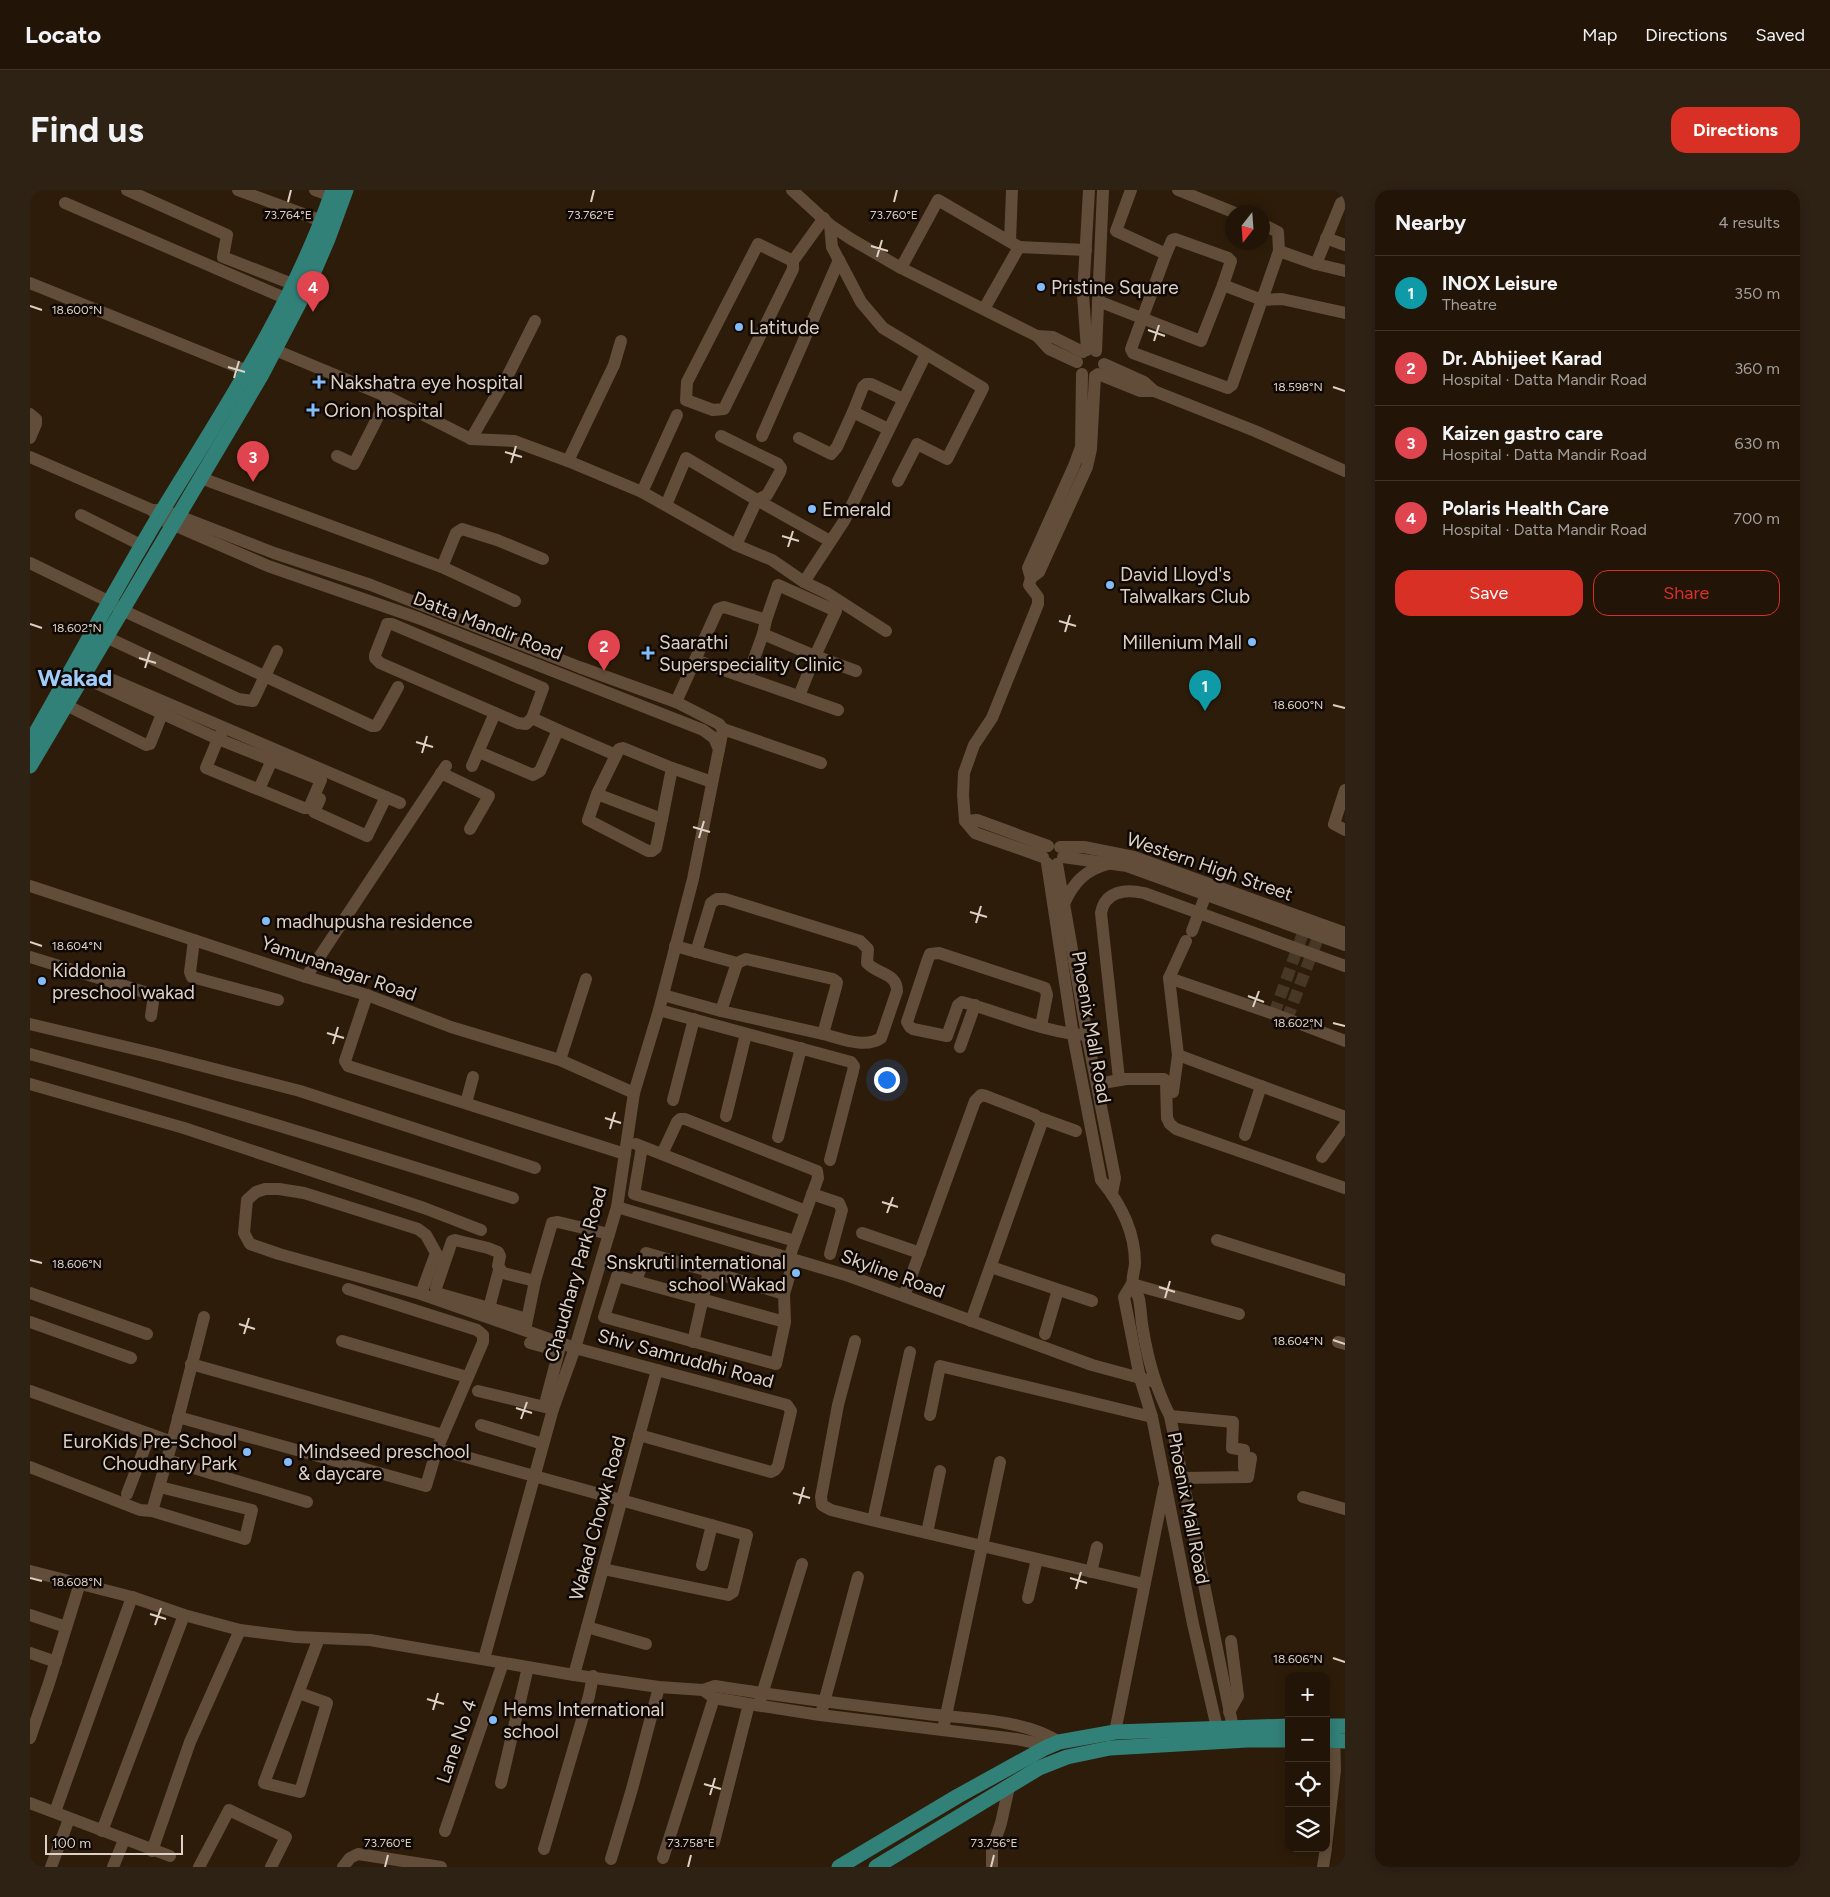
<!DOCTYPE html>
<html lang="en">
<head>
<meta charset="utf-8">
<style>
	body { margin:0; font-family:Figtree,sans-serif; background:#2e2215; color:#f1f3f6 }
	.controls { position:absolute; right:15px; bottom:15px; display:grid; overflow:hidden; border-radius:10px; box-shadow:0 2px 12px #0003 }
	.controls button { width:45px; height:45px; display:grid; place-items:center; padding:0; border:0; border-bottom:1px solid #3f3428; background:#221507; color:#f1f3f6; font:25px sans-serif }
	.compass { position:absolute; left:1195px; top:15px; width:45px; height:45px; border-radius:50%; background:#221507; box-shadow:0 2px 12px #0003; rotate:197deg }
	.scale { position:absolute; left:15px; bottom:12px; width:138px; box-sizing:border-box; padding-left:5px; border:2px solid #ddd1c6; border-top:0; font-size:14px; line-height:18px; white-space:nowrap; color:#ddd1c6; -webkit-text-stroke:4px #100803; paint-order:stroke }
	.you { position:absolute; left:856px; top:889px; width:18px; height:18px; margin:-12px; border:4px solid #fff; border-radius:50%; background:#1a73e8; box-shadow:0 0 0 8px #1a73e833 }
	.badge { display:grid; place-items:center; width:32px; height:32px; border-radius:50%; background:#d93025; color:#fff; font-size:16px; font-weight:700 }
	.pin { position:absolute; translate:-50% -41px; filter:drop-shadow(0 1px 2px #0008) }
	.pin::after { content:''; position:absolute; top:26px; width:18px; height:15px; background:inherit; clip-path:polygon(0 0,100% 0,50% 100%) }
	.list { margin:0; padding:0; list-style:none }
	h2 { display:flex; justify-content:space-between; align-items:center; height:65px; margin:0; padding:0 20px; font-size:21px }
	h2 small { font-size:16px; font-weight:400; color:#a29f9b }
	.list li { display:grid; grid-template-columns:32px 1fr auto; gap:15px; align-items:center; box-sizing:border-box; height:75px; padding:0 20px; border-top:1px solid #3f3428 }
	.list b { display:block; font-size:19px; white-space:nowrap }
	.list p { margin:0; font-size:16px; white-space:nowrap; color:#a29f9b }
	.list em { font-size:16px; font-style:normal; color:#a29f9b }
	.actions { display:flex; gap:10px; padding:15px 20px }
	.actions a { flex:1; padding:11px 0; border:1px solid #d93025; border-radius:15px; text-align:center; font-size:18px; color:#d93025 }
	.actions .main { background:#d93025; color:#fff }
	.icon { flex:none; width:28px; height:28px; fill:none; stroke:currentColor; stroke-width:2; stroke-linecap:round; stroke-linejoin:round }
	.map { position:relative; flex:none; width:1315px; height:1677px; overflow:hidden; border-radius:15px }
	header { display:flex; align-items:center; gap:30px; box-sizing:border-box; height:70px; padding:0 25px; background:#221507; border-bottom:1px solid #3f3428 }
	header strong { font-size:24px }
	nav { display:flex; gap:28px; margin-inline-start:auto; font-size:18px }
	.intro { display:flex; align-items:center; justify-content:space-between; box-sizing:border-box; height:120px; padding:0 30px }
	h1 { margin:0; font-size:35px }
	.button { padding:12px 22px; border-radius:15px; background:#d93025; color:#fff; font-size:18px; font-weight:700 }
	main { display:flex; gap:30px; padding:0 30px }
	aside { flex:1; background:#221507; border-radius:15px; box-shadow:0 2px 12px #0003 }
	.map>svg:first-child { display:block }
</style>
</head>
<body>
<header>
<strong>Locato</strong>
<nav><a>Map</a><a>Directions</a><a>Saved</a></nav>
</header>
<div class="intro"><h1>Find us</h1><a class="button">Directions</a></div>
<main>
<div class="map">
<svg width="1315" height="1677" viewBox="0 0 1315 1677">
	<rect width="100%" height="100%" fill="#2d1c09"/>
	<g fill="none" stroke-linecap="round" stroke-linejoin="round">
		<g stroke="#473725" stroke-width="12" stroke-dasharray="12 6" stroke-linecap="butt">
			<polyline points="1244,824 1274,740"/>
			<polyline points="1257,829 1289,745"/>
		</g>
		<g stroke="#614d39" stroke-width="12">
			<polyline points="97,0 197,45 193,67 265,95"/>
			<polyline points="208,0 292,31"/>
			<polyline points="285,0 308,8"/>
			<polyline points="762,0 800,35 821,49 871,78 1007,146 1019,159 1047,172"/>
			<polyline points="1101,0 1086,41 1136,64 1101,159 1103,163 1198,198 1202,195 1232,110 1252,109 1315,123"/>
			<polyline points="1148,0 1203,22"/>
			<polyline points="35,13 257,109"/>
			<polyline points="1232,34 1248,42 1249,61 1286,74 1315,81"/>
			<polyline points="800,35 802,57 819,89 831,112 853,138 953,198 917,269 887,254 868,291"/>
			<polyline points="1296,48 1315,55"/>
			<polyline points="980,51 982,0"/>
			<polyline points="1136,64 1142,50 1145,49 1198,68 1201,71 1193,95"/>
			<polyline points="763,71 763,79 694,219 683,220 656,210 657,192 728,54 763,71 794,28"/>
			<polyline points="1286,74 1311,13 1315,11"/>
			<polyline points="871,78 908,10 989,57"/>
			<polyline points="0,93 225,184"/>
			<polyline points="1068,111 1171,151 1193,95 1232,110 1249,61"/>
			<polyline points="954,119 989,57 1056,60"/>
			<polyline points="1007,146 1023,147 1053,162"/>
			<polyline points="238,157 358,207 441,249 484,251 538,271 612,302 706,355 742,370 774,392 797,403 856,441"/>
			<polyline points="1057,160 1053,105 1059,0"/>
			<polyline points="1066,161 1073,0"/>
			<polyline points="1074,174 1114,192 1124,201 1225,241 1315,281"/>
			<polyline points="1052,184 1051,257 1044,276 998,378 1001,388 1009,382 1057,277 1061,259 1065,186"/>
			<polyline points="1068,184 1110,201 1124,201"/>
			<polyline points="0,224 6,229 6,234 0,248"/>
			<polyline points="858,239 823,222 833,197 836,194 841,194 873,209"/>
			<polyline points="732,246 809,70"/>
			<polyline points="769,248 801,264 807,257 823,222"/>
			<polyline points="441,249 478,185 505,131"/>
			<polyline points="307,266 324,274 358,207"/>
			<polyline points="0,267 122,320 133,320 244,363 341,395 549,477 646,512 689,534 693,539 663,689 629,820 604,903 587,1017 545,1158 523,1219 454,1469"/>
			<polyline points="538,271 584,175 591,151"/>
			<polyline points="171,288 412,377 485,411"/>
			<polyline points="612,302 647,225"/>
			<polyline points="636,315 656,268 727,310 737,305 750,282 751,278 748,274 691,246"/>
			<polyline points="122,320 128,328 238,376 388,428 673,540 684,548 689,559"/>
			<polyline points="51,325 113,356"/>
			<polyline points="706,355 727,310 800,351"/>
			<polyline points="0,373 80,412 92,420 342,536 346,536 348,533 368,497"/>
			<polyline points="412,377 426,343 432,339 467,350 513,369"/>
			<polyline points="774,392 814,331 896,164"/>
			<polyline points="733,444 785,466 806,421 748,395 736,430"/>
			<polyline points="76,447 208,509 223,511 247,461"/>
			<polyline points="665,470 688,419 694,417 736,430 733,444 717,488"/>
			<polyline points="54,486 68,494 70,490 83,490 370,613"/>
			<polyline points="68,494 188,549 192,542"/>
			<polyline points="769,506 785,466 826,481"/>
			<polyline points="646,512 665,470 808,520"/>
			<polyline points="36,515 116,555 120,554 132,524"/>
			<polyline points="502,528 513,498 362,434 357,434 356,437 345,465 345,468 350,473 488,533 496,534 502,528 528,540"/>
			<polyline points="693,539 791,573"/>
			<polygon points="188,549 291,590 279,618 274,618 176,578"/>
			<polyline points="449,562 503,585 510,581 528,540 586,565"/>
			<polyline points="442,576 465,523"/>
			<polyline points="411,583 459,606 440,639"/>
			<polyline points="229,599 242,570"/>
			<polyline points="1315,600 1304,634 1315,640"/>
			<polyline points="567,604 558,630 618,661 622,661 626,658 632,629 567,604 589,559 593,558 642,578 682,592"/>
			<polyline points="290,609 284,622 337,646 356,607"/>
			<polyline points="632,629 642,578"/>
			<polyline points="935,631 933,605 934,583 944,555 962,528 1008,414 1008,407 999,395 1001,388"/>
			<polyline points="1030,657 1054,657 1104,667 1315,743"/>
			<polyline points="1013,667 945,643 935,631 947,630 1018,656"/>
			<polyline points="1033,667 1097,676 1315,755"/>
			<path d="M1017,673L1043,845L1071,990C1090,1013 1105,1042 1105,1073C1105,1080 1101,1088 1103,1095C1104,1100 1108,1104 1109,1109C1111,1119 1111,1130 1113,1140C1118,1170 1126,1199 1140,1226L1202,1533V1547"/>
			<polyline points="1027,674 1057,845 1085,988 1082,1003"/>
			<polyline points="0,696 276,787 337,805 421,837 530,870 604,903"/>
			<path d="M1034,714C1043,693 1055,680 1078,674"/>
			<polyline points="1162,741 1176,704"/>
			<polyline points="164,750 160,782 162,787 248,810"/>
			<path d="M666,762L681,713L687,709H695L830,751L838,759L837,773C847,784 867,783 867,801L851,848C835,859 810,848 793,844"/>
			<polyline points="0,767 124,805 121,826"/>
			<polyline points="276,787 416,576"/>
			<polyline points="1139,788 1244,824 1315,851"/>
			<polyline points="337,805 315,871 318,876 595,964"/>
			<polyline points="633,805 691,821 793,844 806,797 807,792 803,789 716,769 707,773 645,756"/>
			<polyline points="629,820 821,872 824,876 823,881 800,970"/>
			<polyline points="691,821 707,773"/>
			<polyline points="0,834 130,865 270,901 505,978"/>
			<path d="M1011,836L1017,805L1015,798L909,763L900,764L898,769L877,832L880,837L883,839L917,846L928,815L932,812C971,822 1017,844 1057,845"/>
			<polyline points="930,857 945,815"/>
			<path d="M0,864C162,908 323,958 483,1008"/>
			<polyline points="1148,865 1231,896 1215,945"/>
			<polyline points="530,870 556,789"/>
			<path d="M1089,889L1071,723C1075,701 1095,699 1114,703L1315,776"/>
			<polyline points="0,894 154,938 394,1018 451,1040"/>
			<polyline points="1067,894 1096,889 1134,889 1136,892 1137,928 1140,934 1146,939 1315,998"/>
			<polyline points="1231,896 1315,927"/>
			<polyline points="1143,902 1148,865 1139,788 1156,751"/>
			<polyline points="643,910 664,829"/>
			<polyline points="436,913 443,887"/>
			<polyline points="696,926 716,844"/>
			<polyline points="1010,928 1046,941"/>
			<polyline points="748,947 771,858"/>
			<polyline points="606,954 776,1021"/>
			<polyline points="612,957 604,1004 765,1051"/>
			<polyline points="632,964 647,932 650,929 655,929 787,981 788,988 759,1068"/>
			<polyline points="1292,967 1315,935"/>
			<polyline points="782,1004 809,1013 812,1020 800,1064"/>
			<polyline points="587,1017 819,1086 1062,1175 1125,1192"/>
			<polyline points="832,1043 890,1063"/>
			<polyline points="1187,1050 1315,1090"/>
			<polyline points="961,1077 1062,1111"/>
			<polyline points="679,1081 754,1104"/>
			<polyline points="606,1091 616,1063 679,1081 663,1152"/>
			<polyline points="1102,1094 1094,1107 1110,1188 1122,1227 1163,1434 1187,1538 1186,1546"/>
			<polyline points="1102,1094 1209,1124"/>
			<polyline points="0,1103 117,1144"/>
			<polyline points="391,1104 406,1063 396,1045 388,1039 274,1003 249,999 235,999 226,1002 217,1010 214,1043 220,1054 249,1064 391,1104 545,1158 757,1215 761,1221 748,1276 745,1280 741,1282 609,1245"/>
			<polyline points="874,1106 945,911 951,905 956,906 1005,925 1012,932 941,1131"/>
			<polyline points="459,1118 469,1080"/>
			<polyline points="497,1129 410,1104 407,1102 406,1098 422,1051 425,1050 458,1058 468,1062 470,1066 468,1076 473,1083 505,1091"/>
			<polyline points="0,1132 101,1168"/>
			<polyline points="755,1132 587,1086 574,1127 746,1174 755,1132 754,1104 764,1070"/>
			<polyline points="496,1135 505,1091 522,1033 528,1032 579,1044"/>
			<polyline points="1015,1144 1028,1100"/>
			<polyline points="312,1151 437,1187"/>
			<polyline points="825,1151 808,1215 791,1307 792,1315 801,1320 841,1330 1114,1394"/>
			<polyline points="1308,1152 1315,1154"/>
			<polyline points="500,1153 529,1161 516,1210"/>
			<polyline points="161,1174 413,1245"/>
			<polyline points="0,1201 142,1252"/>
			<polyline points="448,1201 523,1219"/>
			<polyline points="900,1225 910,1176 1122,1227"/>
			<polyline points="1140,1226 1203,1232 1202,1258 1214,1260 1214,1278"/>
			<polyline points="148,1227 396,1296 407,1259 453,1152 453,1145 447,1140 318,1099"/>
			<polyline points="451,1235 513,1254"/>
			<polyline points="407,1259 717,1345 703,1402 698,1405 573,1379"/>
			<polyline points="137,1270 277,1312"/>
			<polyline points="0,1277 110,1320 122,1321 142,1252 174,1127"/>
			<polyline points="1152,1288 1218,1287 1221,1268"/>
			<polyline points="97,1304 120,1244"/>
			<polyline points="1273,1307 1315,1319"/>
			<polyline points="122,1321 215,1349 222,1320 130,1297"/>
			<polyline points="843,1330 880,1162"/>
			<polyline points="897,1343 910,1281"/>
			<polyline points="672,1375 682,1335"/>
			<path d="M0,1381L102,1407L154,1425L210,1440L266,1447L340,1450L544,1485L629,1497L673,1500L685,1496C753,1507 821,1515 889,1523C931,1529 994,1528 1029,1552"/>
			<polyline points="1061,1382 1067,1357"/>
			<polyline points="998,1408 1007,1369"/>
			<polyline points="0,1425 36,1437"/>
			<polyline points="557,1437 616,1454"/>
			<polyline points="0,1463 26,1472"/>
			<polyline points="544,1485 627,1180"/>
			<polyline points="673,1500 684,1508 719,1514 790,1525 986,1549 1006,1553 1015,1558"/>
			<polyline points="269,1503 297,1513 270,1602 234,1593 289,1448"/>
			<polyline points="730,1511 772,1374"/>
			<polyline points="792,1520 828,1387"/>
			<polyline points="1199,1522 1208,1506 1201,1451"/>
			<polyline points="914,1535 970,1272"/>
			<polyline points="1085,1542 1134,1298"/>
			<polyline points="0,1548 19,1493 50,1393"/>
			<polyline points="471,1593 498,1477"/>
			<polyline points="0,1613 140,1666"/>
			<polyline points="25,1622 102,1407"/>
			<polyline points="72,1641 154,1425"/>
			<polyline points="415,1641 473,1473"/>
			<polyline points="684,1652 719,1514"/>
			<polyline points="1296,1656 1305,1580 1304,1541"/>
			<polyline points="514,1659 559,1506 563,1486"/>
			<polyline points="122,1661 160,1552 210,1440"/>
			<polyline points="633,1668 684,1508"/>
			<polyline points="581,1669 602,1599 629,1497"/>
			<polyline points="21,1677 39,1629"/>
			<polyline points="83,1677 94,1650"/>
			<polyline points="169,1677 199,1620 256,1647 241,1677"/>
			<polyline points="313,1677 320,1668 328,1664 411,1677"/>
			<polyline points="962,1677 962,1660 971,1633 979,1597"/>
			<polyline points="1293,1677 1296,1658"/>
		</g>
		<g stroke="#328179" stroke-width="15">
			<path d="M0,553C43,478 84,401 129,326C193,221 262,118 303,0"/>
			<polyline points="0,576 231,186 276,100 298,49 316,0"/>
			<polyline points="1296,1536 1315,1536"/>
			<polyline points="1296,1550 1315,1551"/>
			<polyline points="809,1677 928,1606 1015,1558 1029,1552 1085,1542 1259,1536"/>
			<polyline points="846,1677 1009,1578 1037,1567 1080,1558 1217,1550 1259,1550"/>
		</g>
	</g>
	<path fill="none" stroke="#ddd1c6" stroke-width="2" d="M258,12L261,0M561,12L564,0M864,12L867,0M841,56L858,61M847,67L852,50M0,116L12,120M1118,140L1135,146M1124,151L1129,135M198,177L215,182M204,188L209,171M1303,197L1315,201M475,262L492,267M481,273L486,256M752,346L769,351M758,357L763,341M1029,431L1046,436M0,434L12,438M1035,442L1040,425M109,468L126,473M115,478L120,462M1303,515L1315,518M386,552L403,557M392,563L397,546M663,637L680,642M669,648L674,631M940,722L957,727M946,733L951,716M0,752L12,756M1218,806L1234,812M1223,817L1229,801M1303,833L1315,836M297,843L314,848M303,854L308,837M575,928L591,933M580,939L585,922M852,1012L868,1017M857,1023L863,1007M0,1070L12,1073M1129,1097L1145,1102M1135,1108L1140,1091M209,1134L225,1139M214,1144L219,1128M1303,1150L1315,1154M486,1218L502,1223M491,1229L497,1212M763,1303L780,1308M769,1314L774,1297M0,1388L12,1391M1040,1388L1057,1393M1046,1399L1051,1382M120,1424L136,1429M125,1435L131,1418M1303,1468L1315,1472M397,1509L414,1514M403,1520L408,1503M674,1594L691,1599M680,1605L685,1588M355,1677L358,1665M658,1677L661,1665M961,1677L964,1665"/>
	<g fill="#83bcfb" stroke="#100803" stroke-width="2">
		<circle cx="1011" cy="97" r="5"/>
		<circle cx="709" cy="137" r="5"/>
		<path d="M286.5 184.5h5v5h5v5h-5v5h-5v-5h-5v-5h5z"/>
		<path d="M280.5 212.5h5v5h5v5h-5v5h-5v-5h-5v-5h5z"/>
		<circle cx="782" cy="319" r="5"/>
		<circle cx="1080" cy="395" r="5"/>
		<circle cx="1222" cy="452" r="5"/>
		<path d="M615.5 455.5h5v5h5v5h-5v5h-5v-5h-5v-5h5z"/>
		<circle cx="236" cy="731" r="5"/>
		<circle cx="12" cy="791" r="5"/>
		<circle cx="766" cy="1083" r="5"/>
		<circle cx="217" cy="1262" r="5"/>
		<circle cx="258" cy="1272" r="5"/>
		<circle cx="463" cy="1530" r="5"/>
	</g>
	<g text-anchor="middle" stroke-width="5" stroke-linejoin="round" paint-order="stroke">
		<g font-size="19" fill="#ddd1c6" stroke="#100803" text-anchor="start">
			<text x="1021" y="104">Pristine Square</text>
			<text x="719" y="144">Latitude</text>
			<text x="300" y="199">Nakshatra eye hospital</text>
			<text x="294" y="227">Orion hospital</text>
			<text x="792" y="326">Emerald</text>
			<text x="1090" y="391">David Lloyd's<tspan x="1090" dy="22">Talwalkars Club</tspan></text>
			<text x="629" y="459">Saarathi<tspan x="629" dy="22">Superspeciality Clinic</tspan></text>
			<text x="1212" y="459" text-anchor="end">Millenium Mall</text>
			<text x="246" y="738">madhupusha residence</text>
			<text x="22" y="787">Kiddonia<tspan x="22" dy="22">preschool wakad</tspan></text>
			<text x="756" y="1079" text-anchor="end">Snskruti international<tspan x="756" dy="22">school Wakad</tspan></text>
			<text x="207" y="1258" text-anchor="end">EuroKids Pre-School<tspan x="207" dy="22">Choudhary Park</tspan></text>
			<text x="268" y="1268">Mindseed preschool<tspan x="268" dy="22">&amp; daycare</tspan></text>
			<text x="473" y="1526">Hems International<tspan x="473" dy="22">school</tspan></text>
		</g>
		<g font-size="19" fill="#ddd1c6" stroke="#100803">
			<text transform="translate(458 435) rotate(21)" y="7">Datta Mandir Road</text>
			<text transform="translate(1180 676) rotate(19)" y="7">Western High Street</text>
			<text transform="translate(309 778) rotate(19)" y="7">Yamunanagar Road</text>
			<text transform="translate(1062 837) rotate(80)" y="7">Phoenix Mall Road</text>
			<text transform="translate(863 1083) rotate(20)" y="7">Skyline Road</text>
			<text transform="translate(545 1084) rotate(-74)" y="7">Chaudhary Park Road</text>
			<text transform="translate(656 1168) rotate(15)" y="7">Shiv Samruddhi Road</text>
			<text transform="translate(1159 1318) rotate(79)" y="7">Phoenix Mall Road</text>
			<text transform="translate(567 1328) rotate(-75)" y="7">Wakad Chowk Road</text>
			<text transform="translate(426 1551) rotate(-71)" y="7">Lane No 4</text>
		</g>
		<g font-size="24" font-weight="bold" fill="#a1cbfa" stroke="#100803">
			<text x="45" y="496">Wakad</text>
		</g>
	</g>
	<g font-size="12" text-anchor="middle" fill="#ddd1c6" stroke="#100803" stroke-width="5" stroke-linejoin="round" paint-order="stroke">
		<text x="258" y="29">73.764°E</text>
		<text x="561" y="29">73.762°E</text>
		<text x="864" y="29">73.760°E</text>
		<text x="47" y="124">18.600°N</text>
		<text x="1268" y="201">18.598°N</text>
		<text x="47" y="442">18.602°N</text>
		<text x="1268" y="519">18.600°N</text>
		<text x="47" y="760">18.604°N</text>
		<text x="1268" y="837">18.602°N</text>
		<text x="47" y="1078">18.606°N</text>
		<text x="1268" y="1155">18.604°N</text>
		<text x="47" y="1396">18.608°N</text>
		<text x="1268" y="1473">18.606°N</text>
		<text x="358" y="1657">73.760°E</text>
		<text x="661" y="1657">73.758°E</text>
		<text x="964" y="1657">73.756°E</text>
	</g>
</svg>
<div class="controls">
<button>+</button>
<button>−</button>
<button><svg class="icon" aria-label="locate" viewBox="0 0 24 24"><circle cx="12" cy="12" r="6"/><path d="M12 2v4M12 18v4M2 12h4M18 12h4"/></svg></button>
<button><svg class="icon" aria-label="layers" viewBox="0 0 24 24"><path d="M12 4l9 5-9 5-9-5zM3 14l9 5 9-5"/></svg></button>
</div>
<svg class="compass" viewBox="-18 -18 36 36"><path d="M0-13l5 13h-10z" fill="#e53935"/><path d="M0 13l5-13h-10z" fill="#a29f9b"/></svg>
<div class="scale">100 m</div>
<div class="you"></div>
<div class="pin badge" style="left:1175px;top:521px;background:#0f9aa8">1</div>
<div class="pin badge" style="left:574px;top:481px;background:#e0444e">2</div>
<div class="pin badge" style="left:223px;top:292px;background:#e0444e">3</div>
<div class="pin badge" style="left:283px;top:122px;background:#e0444e">4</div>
</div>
<aside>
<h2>Nearby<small>4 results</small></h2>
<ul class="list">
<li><span class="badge" style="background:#0f9aa8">1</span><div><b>INOX Leisure</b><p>Theatre</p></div><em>350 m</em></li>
<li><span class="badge" style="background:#e0444e">2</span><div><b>Dr. Abhijeet Karad</b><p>Hospital · Datta Mandir Road</p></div><em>360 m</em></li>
<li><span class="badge" style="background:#e0444e">3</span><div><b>Kaizen gastro care</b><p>Hospital · Datta Mandir Road</p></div><em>630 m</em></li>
<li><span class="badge" style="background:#e0444e">4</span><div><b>Polaris Health Care</b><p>Hospital · Datta Mandir Road</p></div><em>700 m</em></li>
</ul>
<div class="actions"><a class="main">Save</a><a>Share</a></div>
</aside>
</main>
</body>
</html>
